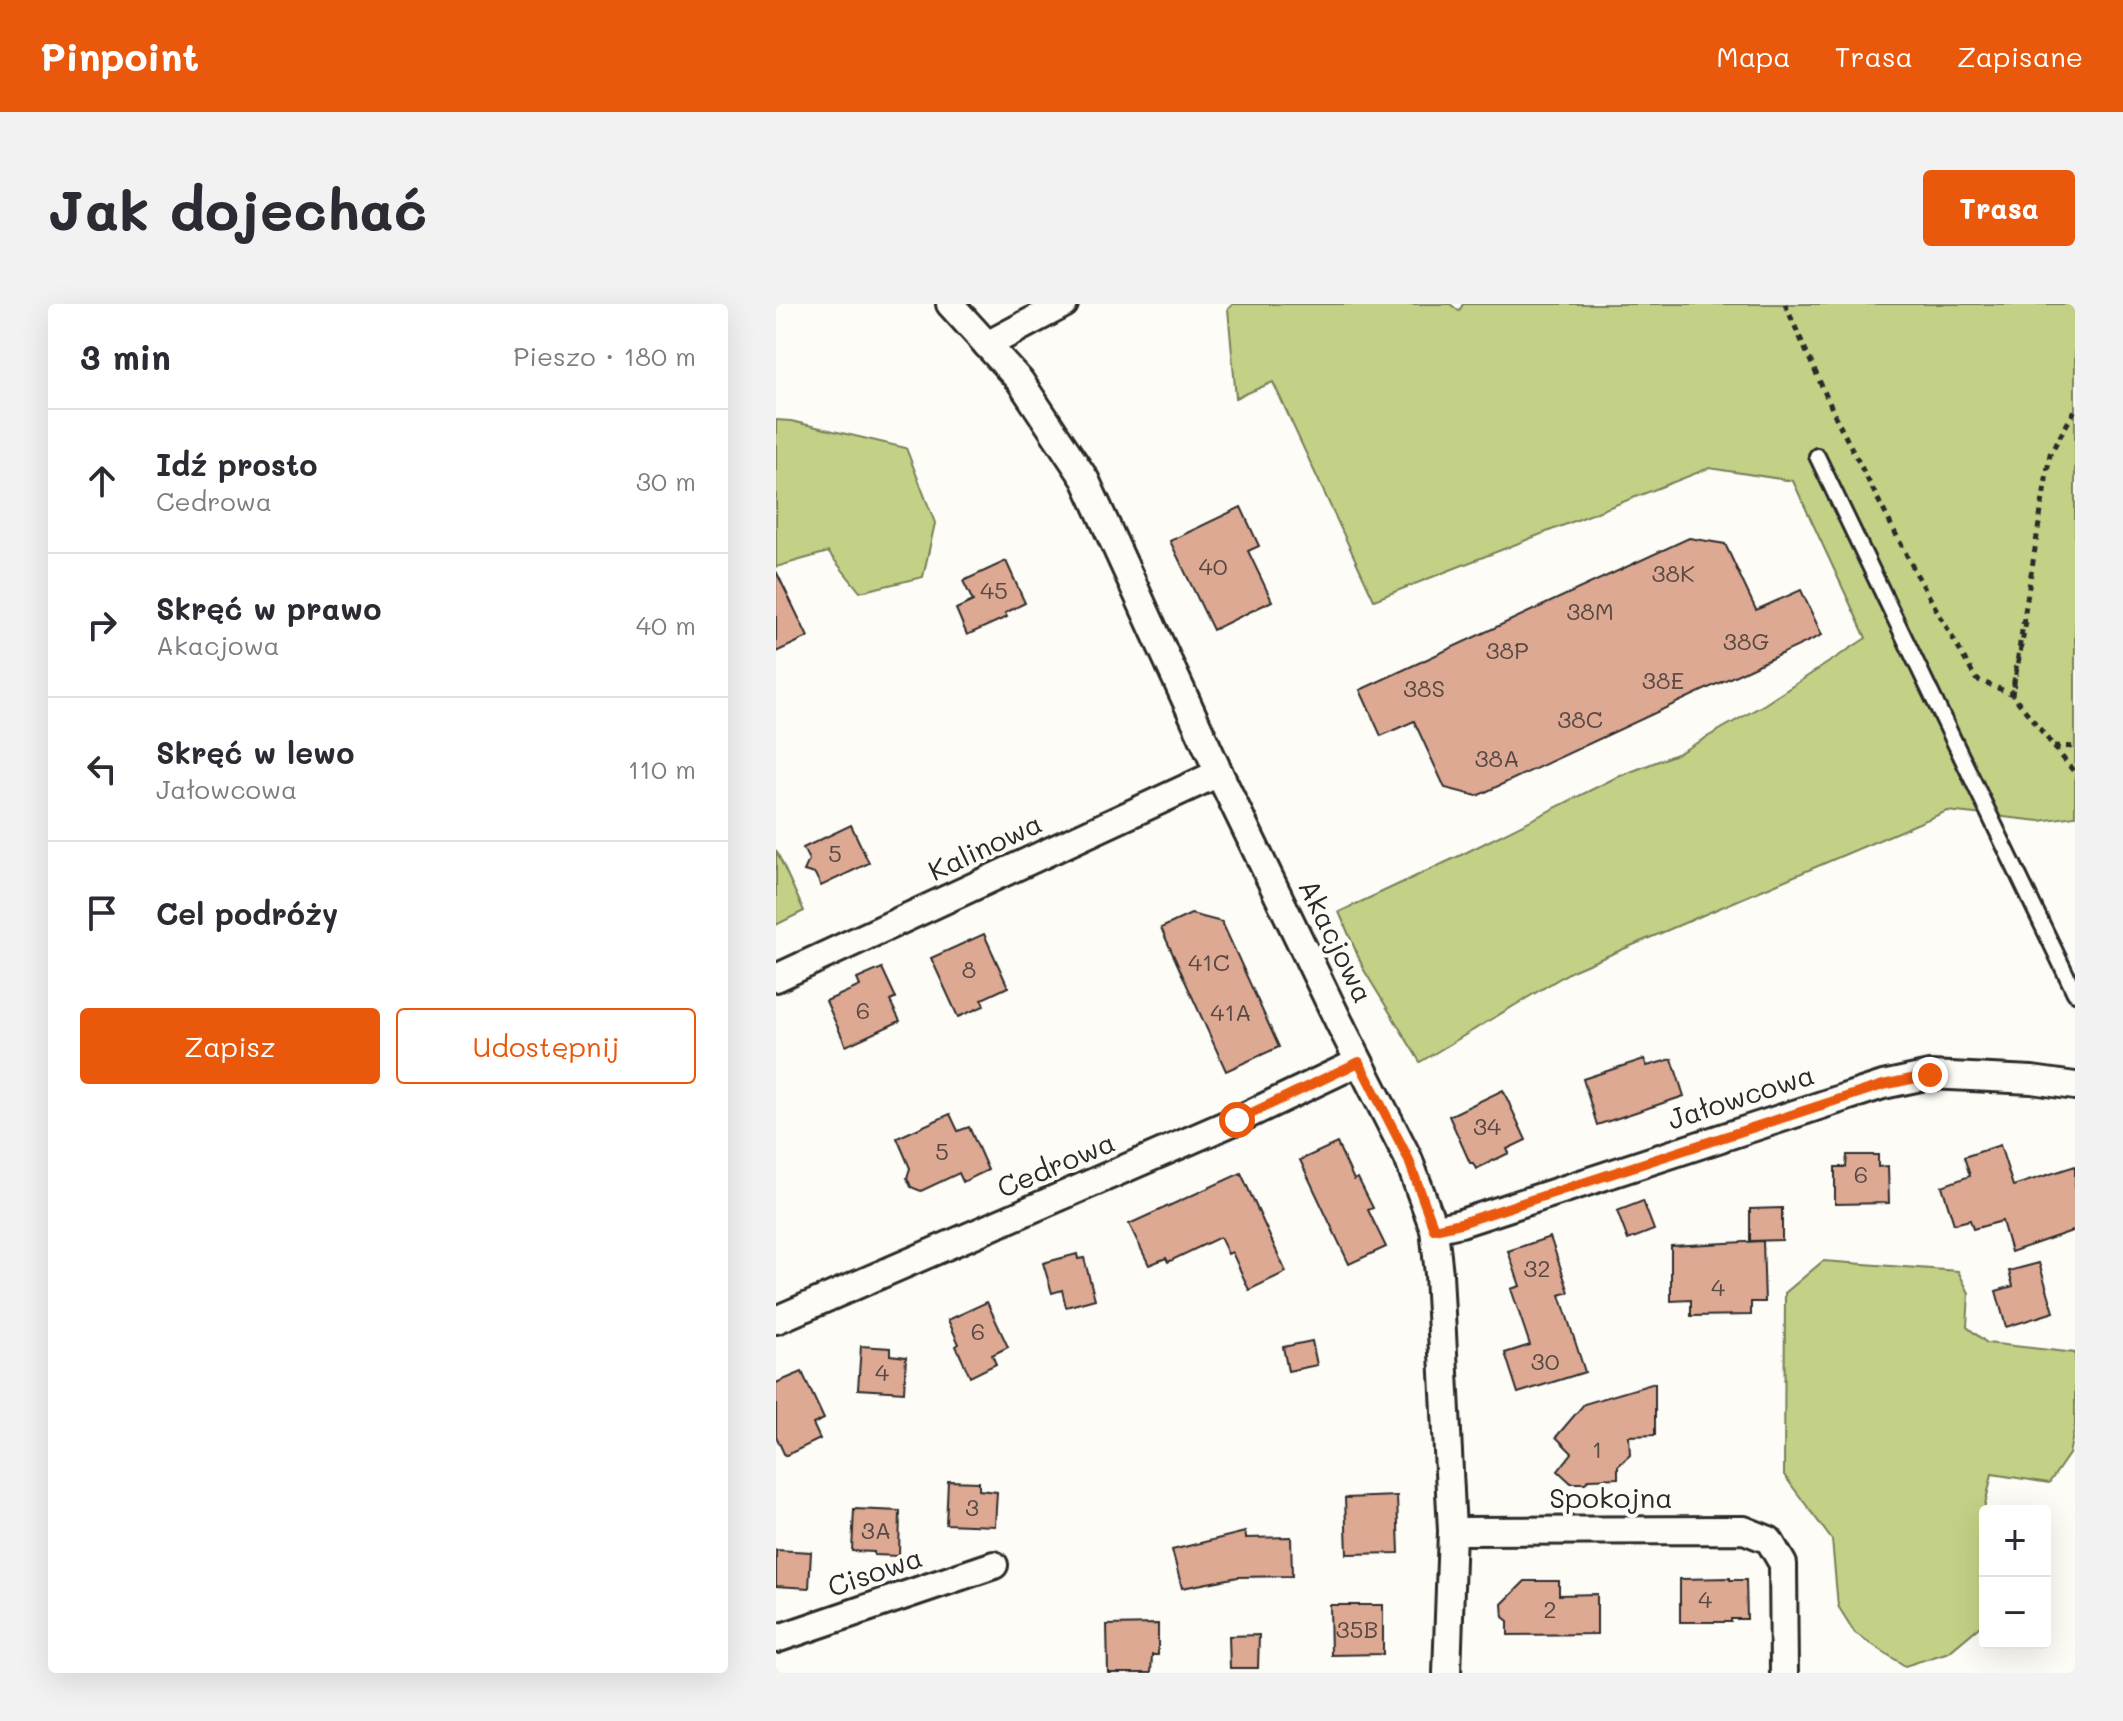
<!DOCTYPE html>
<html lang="pl">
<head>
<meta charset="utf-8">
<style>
	body { margin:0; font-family:Mali,sans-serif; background:#f2f2f3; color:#2b2b33 }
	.controls { position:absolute; right:24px; bottom:24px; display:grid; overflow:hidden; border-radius:8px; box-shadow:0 8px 32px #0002 }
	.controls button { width:72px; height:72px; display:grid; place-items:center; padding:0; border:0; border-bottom:2px solid #e1e1e2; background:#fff; color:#2b2b33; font:40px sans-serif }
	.stop { position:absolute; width:24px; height:24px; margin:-18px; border:6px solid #ea580c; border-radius:50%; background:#fff }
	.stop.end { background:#ea580c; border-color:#fff; box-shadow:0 2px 8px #0008 }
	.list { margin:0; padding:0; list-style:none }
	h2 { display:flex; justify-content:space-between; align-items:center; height:104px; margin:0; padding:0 32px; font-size:34px }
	h2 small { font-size:26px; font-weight:400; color:#7c7c81 }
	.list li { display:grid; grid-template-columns:52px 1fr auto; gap:24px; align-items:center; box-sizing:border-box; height:144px; padding:0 32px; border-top:2px solid #e1e1e2 }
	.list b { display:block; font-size:30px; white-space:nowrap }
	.list p { margin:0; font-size:26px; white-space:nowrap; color:#7c7c81 }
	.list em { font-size:26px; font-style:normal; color:#7c7c81 }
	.actions { display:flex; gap:16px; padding:24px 32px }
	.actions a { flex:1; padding:18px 0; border:2px solid #ea580c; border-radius:8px; text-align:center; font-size:28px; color:#ea580c }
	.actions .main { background:#ea580c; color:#fff }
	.icon { flex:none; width:44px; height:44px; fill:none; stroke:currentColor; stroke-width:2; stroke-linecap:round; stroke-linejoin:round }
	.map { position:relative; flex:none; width:1299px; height:1369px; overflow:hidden; border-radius:8px }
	header { display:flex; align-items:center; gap:48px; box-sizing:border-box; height:112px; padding:0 40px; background:#ea580c; color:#fff }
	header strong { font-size:38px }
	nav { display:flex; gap:44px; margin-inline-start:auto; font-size:28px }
	.intro { display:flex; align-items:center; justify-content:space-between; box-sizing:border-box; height:192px; padding:0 48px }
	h1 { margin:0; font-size:56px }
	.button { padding:20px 36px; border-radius:8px; background:#ea580c; color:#fff; font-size:28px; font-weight:700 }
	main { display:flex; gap:48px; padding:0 48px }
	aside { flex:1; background:#fff; border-radius:8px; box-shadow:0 8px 32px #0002 }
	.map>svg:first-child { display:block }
</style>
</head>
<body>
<header>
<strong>Pinpoint</strong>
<nav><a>Mapa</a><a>Trasa</a><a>Zapisane</a></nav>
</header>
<div class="intro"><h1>Jak dojechać</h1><a class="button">Trasa</a></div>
<main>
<aside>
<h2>3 min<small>Pieszo · 180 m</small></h2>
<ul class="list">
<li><svg class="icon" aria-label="ahead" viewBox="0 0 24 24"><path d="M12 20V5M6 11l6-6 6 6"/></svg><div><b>Idź prosto</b><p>Cedrowa</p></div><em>30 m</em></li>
<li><svg class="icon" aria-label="right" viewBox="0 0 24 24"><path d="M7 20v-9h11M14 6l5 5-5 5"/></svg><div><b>Skręć w prawo</b><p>Akacjowa</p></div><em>40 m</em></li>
<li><svg class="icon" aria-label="left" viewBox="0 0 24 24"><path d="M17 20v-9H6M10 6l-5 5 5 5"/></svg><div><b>Skręć w lewo</b><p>Jałowcowa</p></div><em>110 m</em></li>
<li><svg class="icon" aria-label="arrive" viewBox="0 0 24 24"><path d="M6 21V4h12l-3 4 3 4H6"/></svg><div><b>Cel podróży</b></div></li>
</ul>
<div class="actions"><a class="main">Zapisz</a><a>Udostępnij</a></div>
</aside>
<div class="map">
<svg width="1299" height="1369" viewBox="0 0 1299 1369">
	<rect width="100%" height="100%" fill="#fdfcf7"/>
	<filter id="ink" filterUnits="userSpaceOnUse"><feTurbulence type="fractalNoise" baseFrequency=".0125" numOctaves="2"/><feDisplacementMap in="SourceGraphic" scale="16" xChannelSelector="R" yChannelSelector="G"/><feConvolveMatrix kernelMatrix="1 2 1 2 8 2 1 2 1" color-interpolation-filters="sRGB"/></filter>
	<g filter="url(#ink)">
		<g fill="#c3d186" stroke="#777e58" stroke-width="2">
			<polygon points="457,0 674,0 683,7 687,0 1299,0 1299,512 1264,517 1171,507 796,667 644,758 588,666 563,608 681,553 839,474 903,449 989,400 1090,334 1017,177 933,164 598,296 497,78 460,94 452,5"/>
			<polygon points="0,116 15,117 130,144 159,219 147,273 84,288 52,248 0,263"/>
			<polygon points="0,546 28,607 0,621"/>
			<polygon points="1047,957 1182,967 1193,989 1191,1023 1211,1039 1299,1049 1299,1121 1293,1150 1273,1179 1216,1170 1206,1214 1209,1217 1209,1318 1173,1348 1129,1362 1079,1329 1062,1302 1056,1236 1008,1171 1009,989"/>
		</g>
		<g fill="#dea993" stroke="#2b2b2b" stroke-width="2">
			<polygon points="465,203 483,242 472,247 496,297 437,326 394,237"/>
			<polygon points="913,234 949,240 980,306 1025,286 1046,331 701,492 669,484 638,417 605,432 584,386"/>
			<polygon points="230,257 249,299 229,309 231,313 191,331 180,305 197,297 187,277"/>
			<polygon points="0,267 32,333 0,348"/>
			<polygon points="75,521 93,559 45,582 39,570 28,567 33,556 27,544"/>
			<polygon points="415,610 446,618 503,743 450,767 385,624"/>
			<polygon points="208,630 232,683 206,695 208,702 182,713 155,654"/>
			<polygon points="106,664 120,694 114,697 124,717 70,742 50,697 84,682 81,675"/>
			<polygon points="868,755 871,762 896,755 908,792 821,821 807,775"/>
			<polygon points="727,786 750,836 731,845 733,849 700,865 697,859 694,859 673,812"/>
			<polygon points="174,810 182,827 193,823 212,866 187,878 183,869 145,887 135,883 131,874 134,864 121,834"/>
			<polygon points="561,839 578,876 582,874 597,904 592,906 610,943 573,960 524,856"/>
			<polygon points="1224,841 1237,882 1299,862 1299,926 1235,948 1226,917 1197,925 1194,916 1178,920 1166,882 1194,872 1188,853"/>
			<polygon points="1071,851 1102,851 1102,863 1112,862 1113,899 1059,900 1059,863 1070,863"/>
			<polygon points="465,869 510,968 473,986 456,948 452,950 444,933 392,958 390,954 373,961 353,920"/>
			<polygon points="867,897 878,926 852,936 841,907"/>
			<polygon points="1006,904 1006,936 974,937 974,905"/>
			<polygon points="774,933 793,988 784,991 809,1068 742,1089 729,1049 754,1041 735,985 744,982 732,947"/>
			<polygon points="987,937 989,998 975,998 975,1011 915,1012 915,996 895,997 895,942"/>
			<polygon points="301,950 302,955 308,954 319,995 290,1003 286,986 276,989 267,959"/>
			<polygon points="1263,959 1278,1008 1230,1023 1220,987 1237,982 1233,967"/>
			<polygon points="211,998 232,1043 216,1051 220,1060 194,1073 180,1042 183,1040 172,1016"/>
			<polygon points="536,1037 541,1061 512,1067 507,1043"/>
			<polygon points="85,1042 114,1044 114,1051 130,1053 128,1088 82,1085"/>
			<polygon points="26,1068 48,1115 37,1120 44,1135 9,1152 0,1132 0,1079"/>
			<polygon points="879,1079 879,1131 853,1132 854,1151 842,1162 842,1174 814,1175 809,1179 795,1179 782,1167 796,1149 780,1133 808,1100"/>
			<polygon points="172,1177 203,1178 203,1186 221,1188 219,1222 170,1220"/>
			<polygon points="621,1192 623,1249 571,1250 569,1194"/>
			<polygon points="78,1205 124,1207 123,1252 98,1251 98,1248 76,1247"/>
			<polygon points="469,1228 470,1234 515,1233 516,1272 462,1273 406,1284 396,1246"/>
			<polygon points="0,1246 35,1248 33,1284 0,1282"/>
			<polygon points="954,1274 954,1276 970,1276 971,1315 955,1315 955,1318 904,1318 904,1275"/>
			<polygon points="749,1277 783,1277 783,1291 821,1290 821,1330 732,1331 732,1317 727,1313 726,1300"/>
			<polygon points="554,1301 607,1301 607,1350 555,1351"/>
			<polygon points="382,1320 382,1351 376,1351 375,1369 332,1369 331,1321"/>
			<polygon points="483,1331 482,1364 454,1364 453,1332"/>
		</g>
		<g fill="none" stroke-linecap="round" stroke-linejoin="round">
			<g stroke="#2b2b2b" stroke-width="20">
				<polyline id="lane" points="1041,152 1299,689"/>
			</g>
			<g stroke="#2b2b2b" stroke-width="32">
				<g id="street">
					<polyline points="174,0 244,77 309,175 443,469 563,718 632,854 658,925 663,970 676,1227 671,1369"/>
					<polyline points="211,41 288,0"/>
					<polyline points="0,674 443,469"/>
					<polyline points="658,925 685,919 1107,781 1154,771 1256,776 1299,782"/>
					<polyline points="0,1016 461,816 583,758"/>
					<polyline points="676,1227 968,1226 993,1236 1007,1260 1008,1369"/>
					<polyline points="0,1335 218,1261"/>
				</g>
			</g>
			<g stroke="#2b2b2b" stroke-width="5" stroke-dasharray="6 6" stroke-linecap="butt">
				<polyline points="1009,0 1061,116 1141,271 1200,375 1236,390 1299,469"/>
				<polyline points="1250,318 1236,390 1274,150 1299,106"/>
				<polyline points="1278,442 1299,443"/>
			</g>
			<use href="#lane" stroke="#fdfcf7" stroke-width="14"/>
			<use href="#street" stroke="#fdfcf7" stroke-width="26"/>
		</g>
	</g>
	<g fill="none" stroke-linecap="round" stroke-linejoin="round" filter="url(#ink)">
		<polyline stroke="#ea580c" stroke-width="10" points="461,816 583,758 632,854 658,925 685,919 1107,781 1154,771"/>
	</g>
	<g text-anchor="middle" stroke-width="8" stroke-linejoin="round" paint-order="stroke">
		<g font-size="24" fill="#584a45">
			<text x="437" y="271">40</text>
			<text x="897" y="278">38K</text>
			<text x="218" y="295">45</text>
			<text x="814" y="316">38M</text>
			<text x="970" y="346">38G</text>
			<text x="731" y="355">38P</text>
			<text x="887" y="385">38E</text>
			<text x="648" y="393">38S</text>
			<text x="804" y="424">38C</text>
			<text x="721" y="463">38A</text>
			<text x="59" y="558">5</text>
			<text x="433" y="667">41C</text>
			<text x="193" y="674">8</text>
			<text x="87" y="715">6</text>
			<text x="455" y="717">41A</text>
			<text x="711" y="831">34</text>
			<text x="166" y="856">5</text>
			<text x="1085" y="879">6</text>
			<text x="761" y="973">32</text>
			<text x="942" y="992">4</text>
			<text x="202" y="1036">6</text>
			<text x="769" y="1066">30</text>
			<text x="106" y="1077">4</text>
			<text x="821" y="1154">1</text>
			<text x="196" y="1212">3</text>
			<text x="100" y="1235">3A</text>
			<text x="929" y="1304">4</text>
			<text x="774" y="1314">2</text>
			<text x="581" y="1334">35B</text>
		</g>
		<g font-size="28" fill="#2b2b2b" stroke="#fdfcf7">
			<text transform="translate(209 543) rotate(-25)" y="10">Kalinowa</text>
			<text transform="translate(560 637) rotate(64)" y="10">Akacjowa</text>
			<text transform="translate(965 793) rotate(-18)" y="10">Jałowcowa</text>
			<text transform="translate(280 861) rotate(-23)" y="10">Cedrowa</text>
			<text x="835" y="1204">Spokojna</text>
			<text transform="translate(99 1268) rotate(-19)" y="10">Cisowa</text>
		</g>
	</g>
</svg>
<div class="controls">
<button>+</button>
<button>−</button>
</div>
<div class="stop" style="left:461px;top:816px"></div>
<div class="stop end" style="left:1154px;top:771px"></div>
</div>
</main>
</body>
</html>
